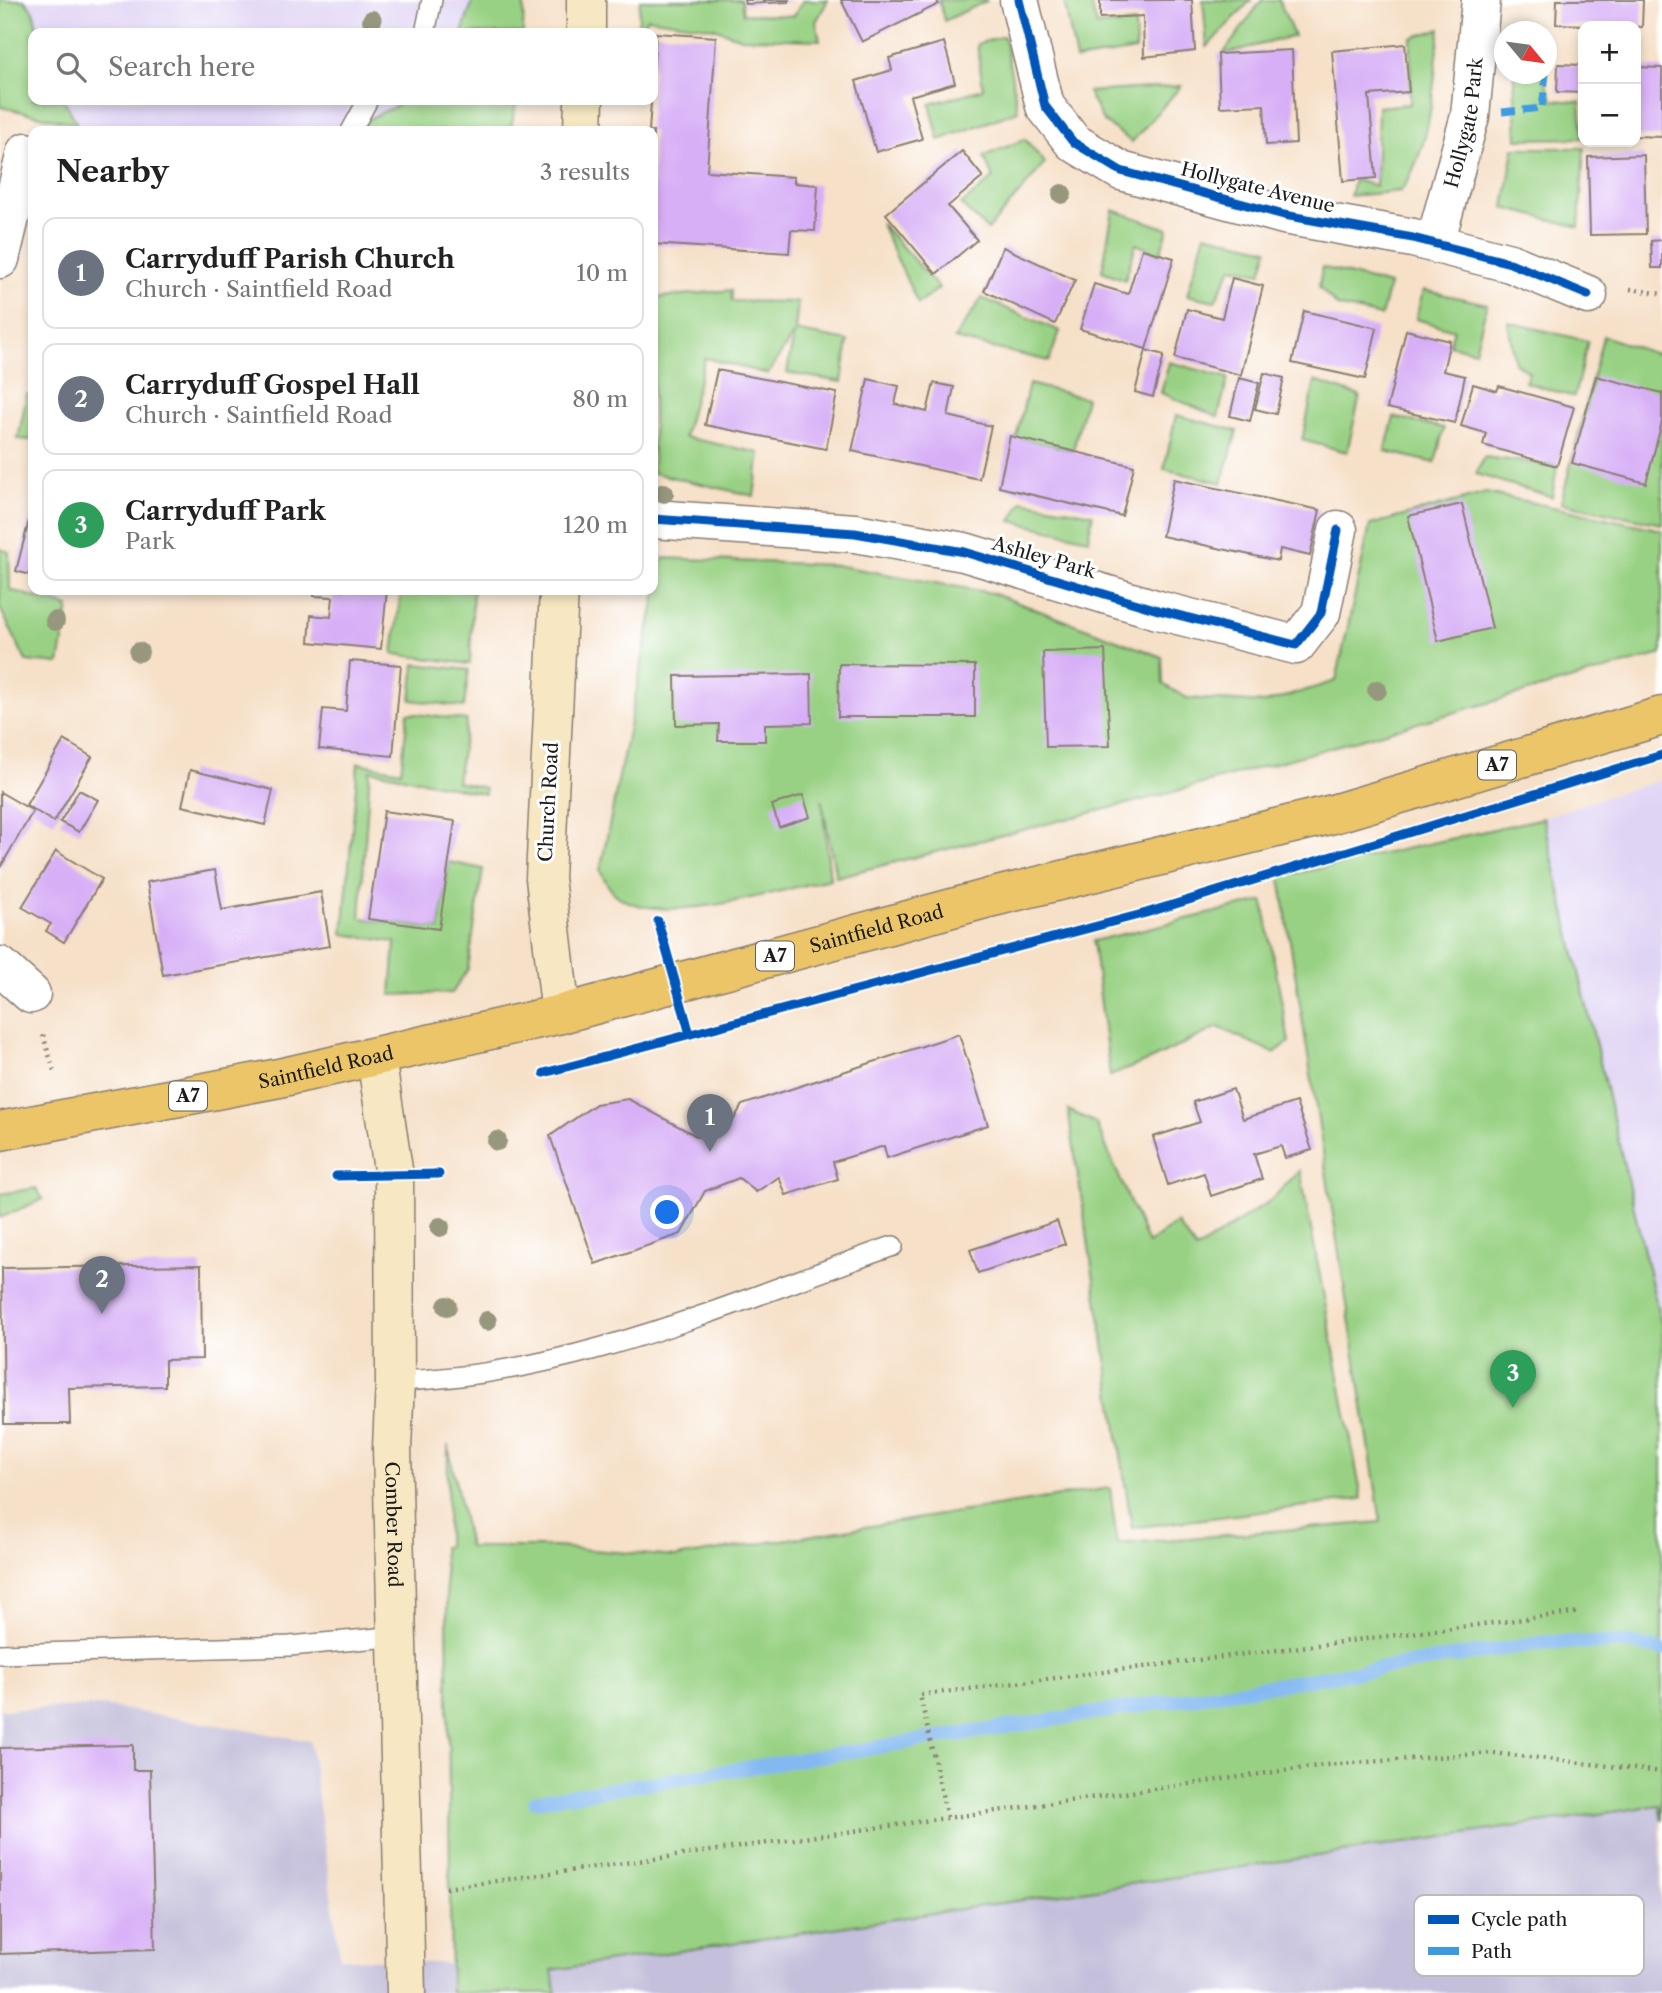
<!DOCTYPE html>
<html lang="en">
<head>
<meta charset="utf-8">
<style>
	body { margin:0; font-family:"Libre Caslon Text",serif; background:#f2f2f2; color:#222 }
	.controls { position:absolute; right:21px; top:21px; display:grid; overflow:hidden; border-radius:14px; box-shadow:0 4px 10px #0003 }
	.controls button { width:63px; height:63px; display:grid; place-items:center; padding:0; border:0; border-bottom:2px solid #e0e0e0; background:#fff; color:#222; font:35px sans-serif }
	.compass { position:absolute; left:1494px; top:21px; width:63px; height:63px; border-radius:50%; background:#fff; box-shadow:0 4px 10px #0003; rotate:119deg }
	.you { position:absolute; left:668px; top:1213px; width:24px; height:24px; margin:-18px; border:5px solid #fff; border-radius:50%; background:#1a73e8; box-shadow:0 0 0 10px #1a73e833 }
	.badge { display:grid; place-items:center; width:46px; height:46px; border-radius:50%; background:#c8321e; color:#fff; font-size:23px; font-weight:700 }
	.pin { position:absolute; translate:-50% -58px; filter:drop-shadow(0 2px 4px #0008) }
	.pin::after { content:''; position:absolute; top:37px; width:24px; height:21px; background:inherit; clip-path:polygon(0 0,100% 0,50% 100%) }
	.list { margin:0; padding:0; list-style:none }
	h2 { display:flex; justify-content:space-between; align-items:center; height:91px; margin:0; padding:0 28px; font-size:30px }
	h2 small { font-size:23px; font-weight:400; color:#767676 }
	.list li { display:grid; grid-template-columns:46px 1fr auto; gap:21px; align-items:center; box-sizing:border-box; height:112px; margin:0 14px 14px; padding:0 14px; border:2px solid #e0e0e0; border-radius:14px }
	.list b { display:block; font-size:26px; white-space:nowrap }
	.list p { margin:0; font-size:23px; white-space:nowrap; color:#767676 }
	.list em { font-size:23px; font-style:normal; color:#767676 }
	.icon { flex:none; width:38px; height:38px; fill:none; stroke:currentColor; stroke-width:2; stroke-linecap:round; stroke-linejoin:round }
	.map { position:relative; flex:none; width:1662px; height:1993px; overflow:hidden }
	.search { position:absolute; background:#fff; box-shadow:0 4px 10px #0003; left:28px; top:28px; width:630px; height:77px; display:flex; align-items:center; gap:18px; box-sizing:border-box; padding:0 24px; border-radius:14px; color:#767676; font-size:26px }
	.panel { position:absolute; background:#fff; box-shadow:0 4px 10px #0003; left:28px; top:126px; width:630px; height:469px; border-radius:14px }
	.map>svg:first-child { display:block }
</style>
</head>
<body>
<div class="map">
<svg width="1662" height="1993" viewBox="0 0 1662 1993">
	<rect width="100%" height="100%" fill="#fff"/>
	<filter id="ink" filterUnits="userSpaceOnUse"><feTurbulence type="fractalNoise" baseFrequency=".0143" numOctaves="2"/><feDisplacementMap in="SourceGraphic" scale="14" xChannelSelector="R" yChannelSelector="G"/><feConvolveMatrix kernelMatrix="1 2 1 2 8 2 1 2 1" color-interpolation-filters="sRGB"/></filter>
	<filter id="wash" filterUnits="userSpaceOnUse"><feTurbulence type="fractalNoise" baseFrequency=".00686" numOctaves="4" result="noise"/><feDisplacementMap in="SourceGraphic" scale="28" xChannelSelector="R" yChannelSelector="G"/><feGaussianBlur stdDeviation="1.57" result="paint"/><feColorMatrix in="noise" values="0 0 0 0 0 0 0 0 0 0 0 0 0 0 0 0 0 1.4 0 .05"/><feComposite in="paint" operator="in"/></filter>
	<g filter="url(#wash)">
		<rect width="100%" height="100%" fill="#f6e0c8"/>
		<g fill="#e0d4f4">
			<polygon points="0,0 524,0 523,33 33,33 33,100 517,100 510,131 109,131 0,107"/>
			<polygon points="1662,779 1662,1328 1543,817"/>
		</g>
		<g fill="#c4c0db">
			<polygon points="104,1706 310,1741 340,1958 471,1965 471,1993 0,1993 0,1710"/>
			<polygon points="1660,1805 1662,1993 551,1993 546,1971"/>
		</g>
		<g fill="#98d183" stroke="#5a7650" stroke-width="2">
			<polygon points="0,0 24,0 34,12 38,33 33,33 33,100 64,100 77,124 0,107"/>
			<polygon points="473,0 524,0 523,33 462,33"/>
			<polygon points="640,0 741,0 743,14 794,16 803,0 828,0 816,22 820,40 741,38 714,28 647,18 638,30"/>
			<polygon points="939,0 986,0 987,1 944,21"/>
			<polygon points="1064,0 1090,0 1097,26 1135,23 1136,50 1076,60"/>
			<polygon points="1203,0 1251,0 1207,47"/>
			<polygon points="1262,0 1279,0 1294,36 1223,54"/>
			<path d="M1440,29C1433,85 1433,144 1401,191L1350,196L1354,180L1376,186L1378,107L1410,104L1411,38Z"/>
			<polygon points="1004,36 1018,111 939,140 930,104 983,89 977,44"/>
			<polygon points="1514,74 1542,74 1553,100 1580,102 1583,138 1517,139"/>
			<polygon points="1181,86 1132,142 1103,121 1088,92"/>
			<polygon points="409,100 517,100 510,131 360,131 364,121"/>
			<polygon points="1025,139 1045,163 988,230 961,205 993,178 984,156"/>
			<polygon points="1514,148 1584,148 1579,227 1504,208"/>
			<polygon points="1113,210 1168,229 1160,254 1136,244 1125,280 1102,271"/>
			<polygon points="880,222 939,288 918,304"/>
			<polygon points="1205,234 1268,249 1261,273 1232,267 1215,301 1187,295"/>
			<polygon points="1322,267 1389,285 1381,316 1337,306 1319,287"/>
			<polygon points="731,290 732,301 798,302 795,331 848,341 842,382 787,373 794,333 768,374 705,358 684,437 760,453 754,496 653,473 653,298"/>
			<polygon points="1423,290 1487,304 1475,351 1449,345 1454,330 1416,319"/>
			<polygon points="982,298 1060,331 1049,361 954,339"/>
			<polygon points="1508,322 1588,341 1574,397 1525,382 1529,372 1515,363"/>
			<polygon points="1603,336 1662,356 1662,524 1561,503"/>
			<polygon points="1169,362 1228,378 1218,417 1161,393"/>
			<polygon points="1315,381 1360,396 1347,452 1302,440"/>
			<polygon points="1029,384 1086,398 1073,451 1016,438"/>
			<polygon points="27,394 33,395 33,440 18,439"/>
			<polygon points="1176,415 1237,431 1222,483 1164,469"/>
			<polygon points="1394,417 1444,428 1435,463 1385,451"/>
			<polygon points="1484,457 1557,466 1552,497 1476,474"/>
			<path d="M1486,493L1662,530V654L1166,794L836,877L822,800L830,879C779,890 658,930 615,894C609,889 604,878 600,871L663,558L835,565L992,593L1162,657L1163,684L1187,698L1265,703L1336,681L1370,525Z"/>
			<polygon points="1022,501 1093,514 1088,539 1011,521"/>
			<polygon points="0,549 9,552 10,590 69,607 59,664 26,661 0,608"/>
			<polygon points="401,590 473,590 470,664 393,654"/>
			<polygon points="415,664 469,670 464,707 411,700"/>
			<polygon points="408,713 467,720 457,782 485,788 485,794 370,770 360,918 439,929 449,862 483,869 468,969 452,993 391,995 395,942 343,934 358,763 401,771"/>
			<polygon points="1543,818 1662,1328 1662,1821 1659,1805 552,1970 556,1993 451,1993 447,1606 443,1547 447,1546 448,1445 469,1547 556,1547 676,1557 1110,1488 1117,1544 1381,1522 1280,877"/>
			<polygon points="1263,901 1289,1042 1274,1053 1218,1027 1152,1059 1110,1076 1093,941"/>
			<polygon points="1068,1110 1096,1123 1148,1244 1177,1223 1196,1250 1271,1200 1300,1170 1362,1499 1132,1528"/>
			<polygon points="36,1188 43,1199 0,1218 0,1194"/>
		</g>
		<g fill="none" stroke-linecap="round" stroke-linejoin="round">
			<polyline stroke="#83b8f1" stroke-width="14" points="535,1801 1548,1642 1628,1643 1662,1650"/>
		</g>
		<g id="blocks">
			<g fill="#d7aff6">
				<polygon points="744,0 789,0 789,2 745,4"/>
				<polygon points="841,0 936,0 939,4 862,42"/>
				<polygon points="1100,0 1192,0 1195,51 1144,57 1143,16 1100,18"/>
				<polygon points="1557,0 1643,0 1642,27 1556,24"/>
				<polygon points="656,33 716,37 707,171 794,177 794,183 818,185 815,231 791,230 789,253 653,244 653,131 649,131"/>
				<polygon points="944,42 955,83 910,96 922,139 876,152 856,81 892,70 889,58"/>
				<polygon points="1405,44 1409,92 1369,95 1376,178 1343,181 1332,51"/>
				<polygon points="1292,50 1296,143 1266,145 1264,105 1220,107 1218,54"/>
				<polygon points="1558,64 1583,65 1583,93 1557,92"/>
				<polygon points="1636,67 1662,68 1662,137 1636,136"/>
				<polygon points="962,151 983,177 948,206 977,240 936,274 886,214"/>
				<polygon points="1644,155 1646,234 1590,235 1588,157"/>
				<polygon points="1662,240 1662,268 1652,268 1651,241"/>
				<polygon points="1003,247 1075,280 1055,324 984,291"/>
				<polygon points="1142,249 1174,258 1146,349 1080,329 1094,284 1128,294"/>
				<polygon points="1232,278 1263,286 1241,375 1175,358 1187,309 1222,318"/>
				<polygon points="1304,311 1377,328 1365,379 1292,363"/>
				<polygon points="1406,330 1450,341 1443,371 1465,376 1455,423 1387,408"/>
				<polygon points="1146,350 1164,355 1153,397 1135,392"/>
				<polygon points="717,370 837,393 826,449 705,425"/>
				<polygon points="1264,373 1284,378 1276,414 1255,409"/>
				<polygon points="1596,376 1662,393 1662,422 1646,483 1572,463"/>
				<polygon points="1239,378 1259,383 1250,421 1230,416"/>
				<polygon points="868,379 899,386 895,404 927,412 934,383 954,387 948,416 991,426 979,479 852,451"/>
				<polygon points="1473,384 1497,391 1499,386 1574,407 1557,466 1483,445 1486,433 1461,426"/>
				<polygon points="1010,436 1134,466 1122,516 999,487"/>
				<polygon points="1174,479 1320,510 1310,556 1280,549 1278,561 1162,536"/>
				<polygon points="1462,504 1492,628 1438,641 1408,516"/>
				<polygon points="33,505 33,576 16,571"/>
				<polygon points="314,590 387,590 381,649 309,642 311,615 331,617 333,597 314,596"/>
				<polygon points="1105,650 1110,746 1046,747 1043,652"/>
				<polygon points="350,661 401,665 393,756 319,749 323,709 346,711"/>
				<polygon points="839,664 975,665 975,717 838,717"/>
				<polygon points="811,674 812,723 765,724 765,741 718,741 719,724 676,725 675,676"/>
				<polygon points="64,740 92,757 54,822 26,805"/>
				<polygon points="190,770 273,790 265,825 182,806"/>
				<polygon points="79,790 98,800 79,832 60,822"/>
				<polygon points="0,792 33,811 0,868"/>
				<polygon points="803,795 810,817 779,827 772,805"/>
				<polygon points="384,811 455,821 439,929 368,919"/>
				<polygon points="56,851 102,879 64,942 46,931 51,924 22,907"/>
				<polygon points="215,870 222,910 321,892 330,946 163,975 147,882"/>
				<polygon points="959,1034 988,1125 887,1158 884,1146 833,1162 838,1179 786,1195 779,1177 756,1192 739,1178 705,1191 681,1234 595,1264 550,1136 596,1104 628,1099 698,1137 713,1110 733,1121 742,1105"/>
				<polygon points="1233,1089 1243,1119 1296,1102 1312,1150 1285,1158 1281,1146 1254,1154 1262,1179 1211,1196 1204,1173 1168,1185 1153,1137 1200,1122 1193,1102"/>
				<polygon points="1057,1221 1065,1244 978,1273 970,1250"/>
				<polygon points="201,1265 202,1359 165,1360 165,1386 69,1388 70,1424 4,1424 2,1268"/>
				<polygon points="133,1745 133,1770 150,1770 155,1949 0,1954 0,1748"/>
			</g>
		</g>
	</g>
	<g filter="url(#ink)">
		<use href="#blocks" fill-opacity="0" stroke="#897e72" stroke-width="2"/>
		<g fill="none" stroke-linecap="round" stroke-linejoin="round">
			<g stroke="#897e72" stroke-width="22">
				<g id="lane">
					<polyline points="425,33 432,0"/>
					<polyline points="351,131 368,100"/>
					<path d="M395,1381C568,1377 731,1303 893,1246"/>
					<polyline points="0,1654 290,1646 400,1636"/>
				</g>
			</g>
			<g stroke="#897e72" stroke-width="41">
				<g id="street">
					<polyline points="1019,0 1045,106 1073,142 1121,171 1284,215 1413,238 1510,263 1588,295"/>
					<path id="s1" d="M1435,243L1470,116L1481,0"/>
					<polyline points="0,259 26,152"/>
					<polyline points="653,519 855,533 964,552 1158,610 1296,645 1321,613 1338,530"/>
					<polyline points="0,966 31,994"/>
				</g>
			</g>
			<g stroke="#897e72" stroke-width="41">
				<g id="secondary">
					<polyline points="586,33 586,0"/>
					<polyline points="583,131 584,100"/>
					<polyline points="559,590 545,878 561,1014"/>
					<path id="s2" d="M376,1057L394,1176L395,1381L392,1448L406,1993"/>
				</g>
			</g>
			<g stroke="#897e72" stroke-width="41">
				<g id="highway">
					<path id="s3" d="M0,1131L279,1078L561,1014L989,898L1333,814L1662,716"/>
				</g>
			</g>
			<g stroke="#897e72" stroke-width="4.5" stroke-dasharray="2 5" stroke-linecap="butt">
				<polyline points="1630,289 1662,294"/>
				<polyline points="43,1035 54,1071"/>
				<polyline points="947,1817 920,1695 1580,1612"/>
				<polyline points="446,1888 1325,1765 1493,1753 1662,1772"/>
			</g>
			<use href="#lane" stroke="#fff" stroke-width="19"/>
			<use href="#street" stroke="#fff" stroke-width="38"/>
			<use href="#secondary" stroke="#f7e8c3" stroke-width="38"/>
			<use href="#highway" stroke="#ecc569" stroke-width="38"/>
			<g stroke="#3c9bdf" stroke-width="7" stroke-dasharray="14 7" stroke-linecap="butt">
				<polyline points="1546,70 1549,53"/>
				<polyline points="1502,112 1542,108 1546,74"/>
			</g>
			<g stroke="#fff" stroke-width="13">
				<g id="cycleway">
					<polyline points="1019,0 1045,106 1073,142 1121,171 1284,215 1413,238 1510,263 1588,295"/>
					<polyline points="653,519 855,533 964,552 1158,610 1296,645 1321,613 1338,530"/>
					<polyline points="658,921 690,1034"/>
					<polyline points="544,1073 1146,913 1662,755"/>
					<polyline points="336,1176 439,1174"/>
				</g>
			</g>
			<use href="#cycleway" stroke="#0057b8" stroke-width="9"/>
		</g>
		<g fill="#96977d">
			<circle cx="372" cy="20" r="10"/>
			<circle cx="1062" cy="194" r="10"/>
			<circle cx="664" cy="493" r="10"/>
			<circle cx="55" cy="621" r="10"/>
			<circle cx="139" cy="652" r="10"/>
			<circle cx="1377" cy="690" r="10"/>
			<circle cx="497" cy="1141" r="10"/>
			<circle cx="440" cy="1227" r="10"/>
			<circle cx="447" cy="1306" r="10"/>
			<circle cx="487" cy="1321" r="10"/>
		</g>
	</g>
	<g text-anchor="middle" stroke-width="6" stroke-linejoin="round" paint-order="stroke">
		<g fill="#fff" stroke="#606060" stroke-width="2">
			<rect x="1478" y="750.5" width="38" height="29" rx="5"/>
			<rect x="756" y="941.5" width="38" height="29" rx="5"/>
			<rect x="169" y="1081.5" width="38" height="29" rx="5"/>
		</g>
		<g font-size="18" font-weight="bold" fill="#1c1c1c">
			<text x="1497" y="771">A7</text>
			<text x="775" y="962">A7</text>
			<text x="188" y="1102">A7</text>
		</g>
		<g font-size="19" fill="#1c1c1c" stroke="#fff">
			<text dy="7" stroke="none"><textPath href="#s1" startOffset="124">Hollygate Park</textPath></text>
			<text transform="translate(1258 187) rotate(14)" y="7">Hollygate Avenue</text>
			<text transform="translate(1044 557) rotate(16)" y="7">Ashley Park</text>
			<text transform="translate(548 802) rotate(-87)" y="7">Church Road</text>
			<text dy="7" stroke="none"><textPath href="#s3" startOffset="900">Saintfield Road</textPath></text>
			<text dy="7" stroke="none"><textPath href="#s3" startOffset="332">Saintfield Road</textPath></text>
			<text dy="7" stroke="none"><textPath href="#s2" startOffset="469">Comber Road</textPath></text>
		</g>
	</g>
	<rect x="1414" y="1895" width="230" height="81" rx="10" fill="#fff" stroke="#bbb" stroke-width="2"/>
	<rect x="1428" y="1915" width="31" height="9" fill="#0057b8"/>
	<rect x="1428" y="1947" width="31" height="8" fill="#3c9bdf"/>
	<g font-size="19" fill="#1c1c1c">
		<text x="1471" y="1926">Cycle path</text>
		<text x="1471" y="1958">Path</text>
	</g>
</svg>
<div class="controls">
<button>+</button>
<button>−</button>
</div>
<svg class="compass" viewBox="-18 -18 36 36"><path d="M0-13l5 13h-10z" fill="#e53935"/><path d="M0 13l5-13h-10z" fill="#767676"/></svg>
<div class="you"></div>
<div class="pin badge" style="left:710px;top:1152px;background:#6b7280">1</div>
<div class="pin badge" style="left:102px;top:1314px;background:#6b7280">2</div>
<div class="pin badge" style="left:1513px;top:1408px;background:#2e9e5b">3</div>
<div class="search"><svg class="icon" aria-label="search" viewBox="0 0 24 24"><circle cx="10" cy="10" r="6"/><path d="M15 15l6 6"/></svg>Search here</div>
<section class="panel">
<h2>Nearby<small>3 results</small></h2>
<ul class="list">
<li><span class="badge" style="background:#6b7280">1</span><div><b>Carryduff Parish Church</b><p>Church · Saintfield Road</p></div><em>10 m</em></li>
<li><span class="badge" style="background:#6b7280">2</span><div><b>Carryduff Gospel Hall</b><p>Church · Saintfield Road</p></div><em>80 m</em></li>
<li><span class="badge" style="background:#2e9e5b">3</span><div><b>Carryduff Park</b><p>Park</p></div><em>120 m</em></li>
</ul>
</section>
</div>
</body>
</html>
